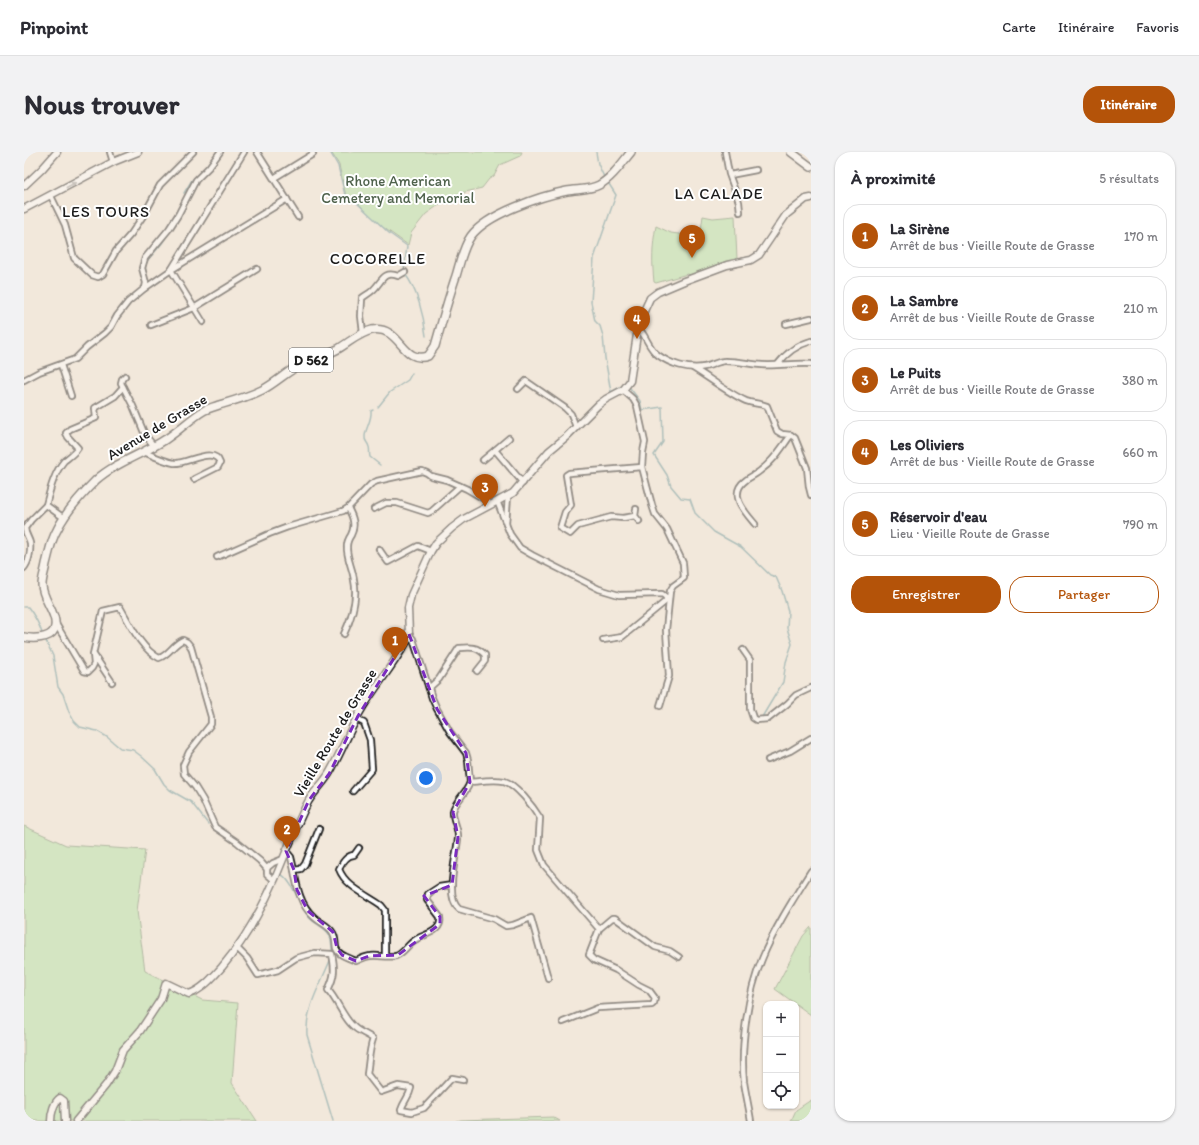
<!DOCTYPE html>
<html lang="fr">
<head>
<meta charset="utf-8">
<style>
	body { margin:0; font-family:Itim,sans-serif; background:#f2f2f3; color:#2b2b33 }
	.controls { position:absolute; right:12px; bottom:12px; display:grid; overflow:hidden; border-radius:8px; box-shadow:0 1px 3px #0004 }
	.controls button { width:36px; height:36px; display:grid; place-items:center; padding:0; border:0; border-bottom:1px solid #e1e1e2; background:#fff; color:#2b2b33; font:20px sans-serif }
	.you { position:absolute; left:402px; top:626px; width:14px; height:14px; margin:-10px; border:3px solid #fff; border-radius:50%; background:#1a73e8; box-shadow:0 0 0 6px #1a73e833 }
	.badge { display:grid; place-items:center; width:26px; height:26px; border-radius:50%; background:#b45309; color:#fff; font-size:13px; font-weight:700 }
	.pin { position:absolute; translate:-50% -33px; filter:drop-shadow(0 1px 2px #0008) }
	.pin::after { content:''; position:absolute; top:21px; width:14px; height:12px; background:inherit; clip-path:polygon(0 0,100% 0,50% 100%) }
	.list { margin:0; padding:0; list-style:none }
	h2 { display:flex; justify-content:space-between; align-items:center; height:52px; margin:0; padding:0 16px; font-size:17px }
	h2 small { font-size:13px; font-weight:400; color:#7c7c81 }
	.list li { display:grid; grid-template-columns:26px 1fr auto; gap:12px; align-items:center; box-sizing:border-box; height:64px; margin:0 8px 8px; padding:0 8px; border:1px solid #e1e1e2; border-radius:16px }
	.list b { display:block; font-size:15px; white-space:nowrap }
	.list p { margin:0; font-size:13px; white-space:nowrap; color:#7c7c81 }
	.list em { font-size:13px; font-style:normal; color:#7c7c81 }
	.actions { display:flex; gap:8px; padding:12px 16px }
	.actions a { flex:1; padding:9px 0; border:1px solid #b45309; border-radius:16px; text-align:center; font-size:14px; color:#b45309 }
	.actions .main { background:#b45309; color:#fff }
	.icon { flex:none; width:22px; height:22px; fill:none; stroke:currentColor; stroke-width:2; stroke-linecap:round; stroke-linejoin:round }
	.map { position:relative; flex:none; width:787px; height:969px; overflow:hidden; border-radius:16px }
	header { display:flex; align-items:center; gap:24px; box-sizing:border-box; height:56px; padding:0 20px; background:#fff; border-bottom:1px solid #e1e1e2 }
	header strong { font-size:19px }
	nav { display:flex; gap:22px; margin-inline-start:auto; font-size:14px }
	.intro { display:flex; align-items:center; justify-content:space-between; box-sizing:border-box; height:96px; padding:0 24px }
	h1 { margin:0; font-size:28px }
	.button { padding:10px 18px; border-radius:16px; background:#b45309; color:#fff; font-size:14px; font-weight:700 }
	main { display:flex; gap:24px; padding:0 24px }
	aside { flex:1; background:#fff; border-radius:16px; box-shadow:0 1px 3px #0004 }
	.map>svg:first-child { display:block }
</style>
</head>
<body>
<header>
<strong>Pinpoint</strong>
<nav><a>Carte</a><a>Itinéraire</a><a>Favoris</a></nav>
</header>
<div class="intro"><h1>Nous trouver</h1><a class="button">Itinéraire</a></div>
<main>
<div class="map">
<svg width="787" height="969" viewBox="0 0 787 969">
	<rect width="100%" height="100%" fill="#f2e8db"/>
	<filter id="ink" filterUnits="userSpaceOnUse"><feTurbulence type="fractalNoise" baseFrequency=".025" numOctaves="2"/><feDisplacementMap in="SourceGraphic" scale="8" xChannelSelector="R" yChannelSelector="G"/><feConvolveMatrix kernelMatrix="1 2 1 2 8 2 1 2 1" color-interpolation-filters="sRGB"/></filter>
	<g filter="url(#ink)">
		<g fill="#afe3a4" stroke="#668060">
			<polygon points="307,0 498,0 496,4 476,13 470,24 465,27 458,36 429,43 402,62 387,81 384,93 356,73 331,48 324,48 322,44 315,13"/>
			<path d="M679,64L689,66L711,64L713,107L697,111L668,123L663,122L632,131L630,130C628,111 628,94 632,74L647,81L676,85Z"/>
			<polygon points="0,674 42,693 121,698 113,759 121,819 178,848 214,851 208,931 233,969 0,969"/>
			<polygon points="787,775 787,863 751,837 779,784"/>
			<polygon points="787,948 787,969 767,969 772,958"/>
			<polygon points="529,965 536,969 432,969 437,968"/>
		</g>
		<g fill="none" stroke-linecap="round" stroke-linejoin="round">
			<g stroke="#609095" stroke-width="1.5">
				<polyline points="306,0 314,14 322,47 325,49 331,49 365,81 383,94 380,118"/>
				<polyline points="572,0 574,12 580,25"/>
				<polyline points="585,32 592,43 570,106 567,150 571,169 576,174 579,184 581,206 587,240 598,234"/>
				<polyline points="160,41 168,28 185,12"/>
				<polyline points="152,71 159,59"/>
				<path d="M381,122C393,137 400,164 402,184"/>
				<path d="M123,124C118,109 126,107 134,96C138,92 141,87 144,82"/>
				<polyline points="606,236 616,249 618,258 638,255 639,290 630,303 643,323 647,334 657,346 666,347 671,361 690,380 717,395 746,423 752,425 758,439 764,459 763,476 768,492 762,510 759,530 738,565"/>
				<polyline points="354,255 366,240 384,228 388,221"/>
				<path d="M349,258L347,259C348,268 342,275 341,284C340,290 344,290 345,295C346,298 345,301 346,305L356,313"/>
				<path d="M0,455H4C10,463 15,471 18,481"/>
				<polyline points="22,489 29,504 34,535 39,542 45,560 50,569 56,575 73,579 83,585 96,596 109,598 117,604 131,617 140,632 146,638 167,650 184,672"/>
				<path d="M258,723C269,730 275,753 284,764C290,772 299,774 305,782C308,787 308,794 308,800"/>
				<path d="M307,806C298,830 281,855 283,883L309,969"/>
			</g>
			<g stroke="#1c1c1c" stroke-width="8">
				<g id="minor">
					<polyline points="86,0 89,10"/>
					<polyline points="233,0 274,65"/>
					<polyline points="701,0 705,22 715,50 716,60"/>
					<polyline points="706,23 732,18"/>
					<polyline points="250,26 289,2"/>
					<polyline points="27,44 41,73 50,106 68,123 74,125 79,122 92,99 107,82 121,61 136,33 169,0"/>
					<polyline points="121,136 147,118 220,0"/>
					<polyline points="179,170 147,118 263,47"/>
					<polyline points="762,172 787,166"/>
					<polyline points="127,173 170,156 233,117"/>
					<path d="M614,176C623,184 624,196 634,203C646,212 665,218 680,215C687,214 694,209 701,209C713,209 726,212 738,213C754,214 771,211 787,212"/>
					<path d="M339,181L337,164L338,146C342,143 346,141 349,138C358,130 359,118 374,124L381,120"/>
					<path d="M754,212C763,200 773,193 787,189"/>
					<polyline points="37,213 47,244"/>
					<path d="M669,216C687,227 704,241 722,249C730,252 736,251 743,254L753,279L758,282L767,283L771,286L783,316L785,335L787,343"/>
					<polyline points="101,224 98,227 97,231 109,254 121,283 130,294"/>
					<polyline points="0,228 15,220 51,207 63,195 81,181 87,175 93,164 104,150 121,136 122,131 118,116 121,106 145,77 154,63 172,28 185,15 196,0"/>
					<polyline points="494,237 502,229 541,256 547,262 552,275"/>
					<polyline points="599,238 609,247 613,254 621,290 619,300 618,315 628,353 631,362 643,377 659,411 660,426 649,434 646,439 642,478 645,524 636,554"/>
					<polyline points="485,286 471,298 499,331"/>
					<path d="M120,300C129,304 140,309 150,311C161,313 191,293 196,311L194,315L170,327"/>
					<polyline points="459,308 471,298"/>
					<polyline points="473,349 486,382 496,396 508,403 575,437 595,443 638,442 642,445 642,449 598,485 579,488"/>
					<polyline points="350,357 362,351 373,351 404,361 408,359 436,334"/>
					<polyline points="612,357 611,364 615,369"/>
					<polyline points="611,364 599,366 587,365 554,374 546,382 536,376 541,360 547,353 542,323 545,321 618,315"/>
					<path d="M40,366L22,353C26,338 30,321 40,309C45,305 51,301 54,296L44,285L42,281L46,277L72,266L71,256L91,244L99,235"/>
					<polyline points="482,372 484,344"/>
					<path d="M731,372C721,360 703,342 722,328C727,324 733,322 737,318C750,309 758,295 767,283"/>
					<polyline points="355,397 364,410 394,394 407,399"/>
					<polyline points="193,405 245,382 264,375 319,359 324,356 347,332 353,329 398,319 403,321 407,324 423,328 443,337 460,347 466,352"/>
					<path d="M0,416C5,410 7,399 6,391C5,386 1,382 1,376L7,368L22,353"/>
					<path d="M32,472L60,519L64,520L68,516L70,512L69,502L79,459L96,455C106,472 117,497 135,506C145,503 149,492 159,488L163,490L167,495L187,565V572L165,600L159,613L160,622L171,635L179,648L191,675L213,690L236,709L243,717"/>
					<path d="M320,482C328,465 334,446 330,428C329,417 322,405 323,394C323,390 325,386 327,383C332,373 329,365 324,356"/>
					<path d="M385,482L389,487L408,546L413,557L426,580L442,601L444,608L446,630C457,629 470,627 480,629C492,632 510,656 516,666L514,698L520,713L575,777L565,803L570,808L592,818L615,833L625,838L631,846L630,851L628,853L574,856L539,870"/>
					<polyline points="719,498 726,508 726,557 729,566 732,568 744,567 763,552 772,543 787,536"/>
					<polyline points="70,503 88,530"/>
					<path d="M405,536L415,527L435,496C446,495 453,494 461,503V509L453,519"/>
					<polyline points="744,608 766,599 787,586"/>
					<path d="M446,630C443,641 431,649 429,659C428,667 435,677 434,686C433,703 420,745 435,757L470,767L482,774L489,773L507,766L524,826"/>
					<polyline points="329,639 348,617 346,588 340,571 332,567"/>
					<path d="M335,696L330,703C323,703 318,711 315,717C321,734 343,743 357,753L361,758V804"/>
					<polyline points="262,699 267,705 270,718 277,717 281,712 295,677"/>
					<path d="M270,718C273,735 276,753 290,765C296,771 305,773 309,781C312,786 311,791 312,796C315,804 325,806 332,809C337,807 342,804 347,804C355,803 364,806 372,804C380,801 384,792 391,788C400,782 419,780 416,765L403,748L404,742L415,735L428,733"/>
					<polyline points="250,728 243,722 243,716 249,711 259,707"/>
					<polyline points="575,777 588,766 591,766 631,795 646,799 655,805"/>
					<path d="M213,796L223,806L234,823L254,818L272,806L291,801L308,802C311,817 311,824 304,838C314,849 319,866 330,875C335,880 343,882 349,887C345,898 345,910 343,922L357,940L374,934L387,936C385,946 380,948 377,958L388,960L400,956L428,926L439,928"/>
					<path d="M727,969C725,956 722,943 720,930C716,894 724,840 738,807C750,777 770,746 787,719"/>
				</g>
			</g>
			<g stroke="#1c1c1c" stroke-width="9">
				<g id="tertiary">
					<polyline points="0,34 18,17 33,0"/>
					<polyline points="0,57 89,10 114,0"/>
					<path d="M27,969C27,961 30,950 36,946L40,949L41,969"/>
					<path d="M52,969L82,933L91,919L99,898L116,879L137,847L142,831L165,842C178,838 189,825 198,815C225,783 245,744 260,705C268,686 275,667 284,650C290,639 300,631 306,620C318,599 326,576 339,555C353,532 371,511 384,487L385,482L384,456L387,443L407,399L412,391L428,376L440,367L489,341L525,299L542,285L574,253L582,247L599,238L606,229L614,176L620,159L626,146L634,140L660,129L703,113L727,108L735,103L762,63L782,47L787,46"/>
				</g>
			</g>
			<g stroke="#1c1c1c" stroke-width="10">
				<g id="primary">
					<polyline points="767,0 787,15"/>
					<path d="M0,485C8,487 26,487 30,478C36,464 18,448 18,433C18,426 21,419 22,412C25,401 27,388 33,378C41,361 59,341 72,328C92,310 120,302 142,287C156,278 167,266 181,258C185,256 190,255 195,253C209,249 224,245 238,238C252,231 263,219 278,212C290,206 303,203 314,197C326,190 335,181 348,178C377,173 378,213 404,204L411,194C418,170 424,147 432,124C436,111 439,95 447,84C463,62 517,44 543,39C553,37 566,38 575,33C588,26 598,11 607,0"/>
				</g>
			</g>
			<use href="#minor" stroke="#fff" stroke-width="4.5"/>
			<use href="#tertiary" stroke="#fff" stroke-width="6"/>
			<use href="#primary" stroke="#fff" stroke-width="7"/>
		</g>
		<defs><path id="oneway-solid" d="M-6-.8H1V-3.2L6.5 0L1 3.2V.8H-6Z"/></defs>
		<use fill="#999" href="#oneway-solid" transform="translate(47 33) rotate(-28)"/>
	</g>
	<path d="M0 0H787V969H0ZM385,482L413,557L442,601L446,630L429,660L434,685L428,733L400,744L416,765V772L374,803L345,804L332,809L318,803L313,796L309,780L284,759L273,738L270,718L262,699L285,648L305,622L334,564Z" fill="#f2e8db" fill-opacity=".55" fill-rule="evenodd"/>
	<path fill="none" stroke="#7b2cbf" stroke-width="3" stroke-dasharray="8 5" stroke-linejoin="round" d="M385,482L413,557L442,601L446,630L429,660L434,685L428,733L400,744L416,765V772L374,803L345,804L332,809L318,803L313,796L309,780L284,759L273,738L270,718L262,699L285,648L305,622L334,564Z"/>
	<g text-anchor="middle" stroke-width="4" stroke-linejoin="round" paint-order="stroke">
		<rect fill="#fff" stroke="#606060" stroke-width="1" x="265" y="196" width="44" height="24" rx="3"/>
		<g font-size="14" font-weight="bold" fill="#1c1c1c">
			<text x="287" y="213">D 562</text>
		</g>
		<g font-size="15" fill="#4f624c" stroke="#fff">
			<text x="374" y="34">Rhone American<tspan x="374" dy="17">Cemetery and Memorial</tspan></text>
		</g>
		<g font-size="15" fill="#1c1c1c" stroke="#fff">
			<text transform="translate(133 275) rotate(-31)" y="5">Avenue de Grasse</text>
			<text transform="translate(311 581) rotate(-59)" y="5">Vieille Route de Grasse</text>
		</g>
		<g font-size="16" letter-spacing="1" fill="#1c1c1c" stroke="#fff">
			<text x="695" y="47">LA CALADE</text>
			<text x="82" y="65">LES TOURS</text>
			<text x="354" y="112">COCORELLE</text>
		</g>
	</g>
</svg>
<div class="controls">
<button>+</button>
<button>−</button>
<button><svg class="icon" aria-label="locate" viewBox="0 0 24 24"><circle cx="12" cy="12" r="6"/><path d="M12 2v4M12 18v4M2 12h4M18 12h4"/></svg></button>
</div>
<div class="you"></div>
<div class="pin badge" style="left:371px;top:508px">1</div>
<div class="pin badge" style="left:263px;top:697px">2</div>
<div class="pin badge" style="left:461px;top:355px">3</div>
<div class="pin badge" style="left:613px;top:187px">4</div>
<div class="pin badge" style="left:668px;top:106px">5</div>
</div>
<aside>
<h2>À proximité<small>5 résultats</small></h2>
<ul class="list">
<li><span class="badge">1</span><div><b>La Sirène</b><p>Arrêt de bus · Vieille Route de Grasse</p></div><em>170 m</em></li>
<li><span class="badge">2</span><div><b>La Sambre</b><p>Arrêt de bus · Vieille Route de Grasse</p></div><em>210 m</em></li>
<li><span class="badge">3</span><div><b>Le Puits</b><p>Arrêt de bus · Vieille Route de Grasse</p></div><em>380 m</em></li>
<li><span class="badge">4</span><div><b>Les Oliviers</b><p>Arrêt de bus · Vieille Route de Grasse</p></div><em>660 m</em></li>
<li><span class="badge">5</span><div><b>Réservoir d'eau</b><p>Lieu · Vieille Route de Grasse</p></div><em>790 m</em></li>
</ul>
<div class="actions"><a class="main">Enregistrer</a><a>Partager</a></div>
</aside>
</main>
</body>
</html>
